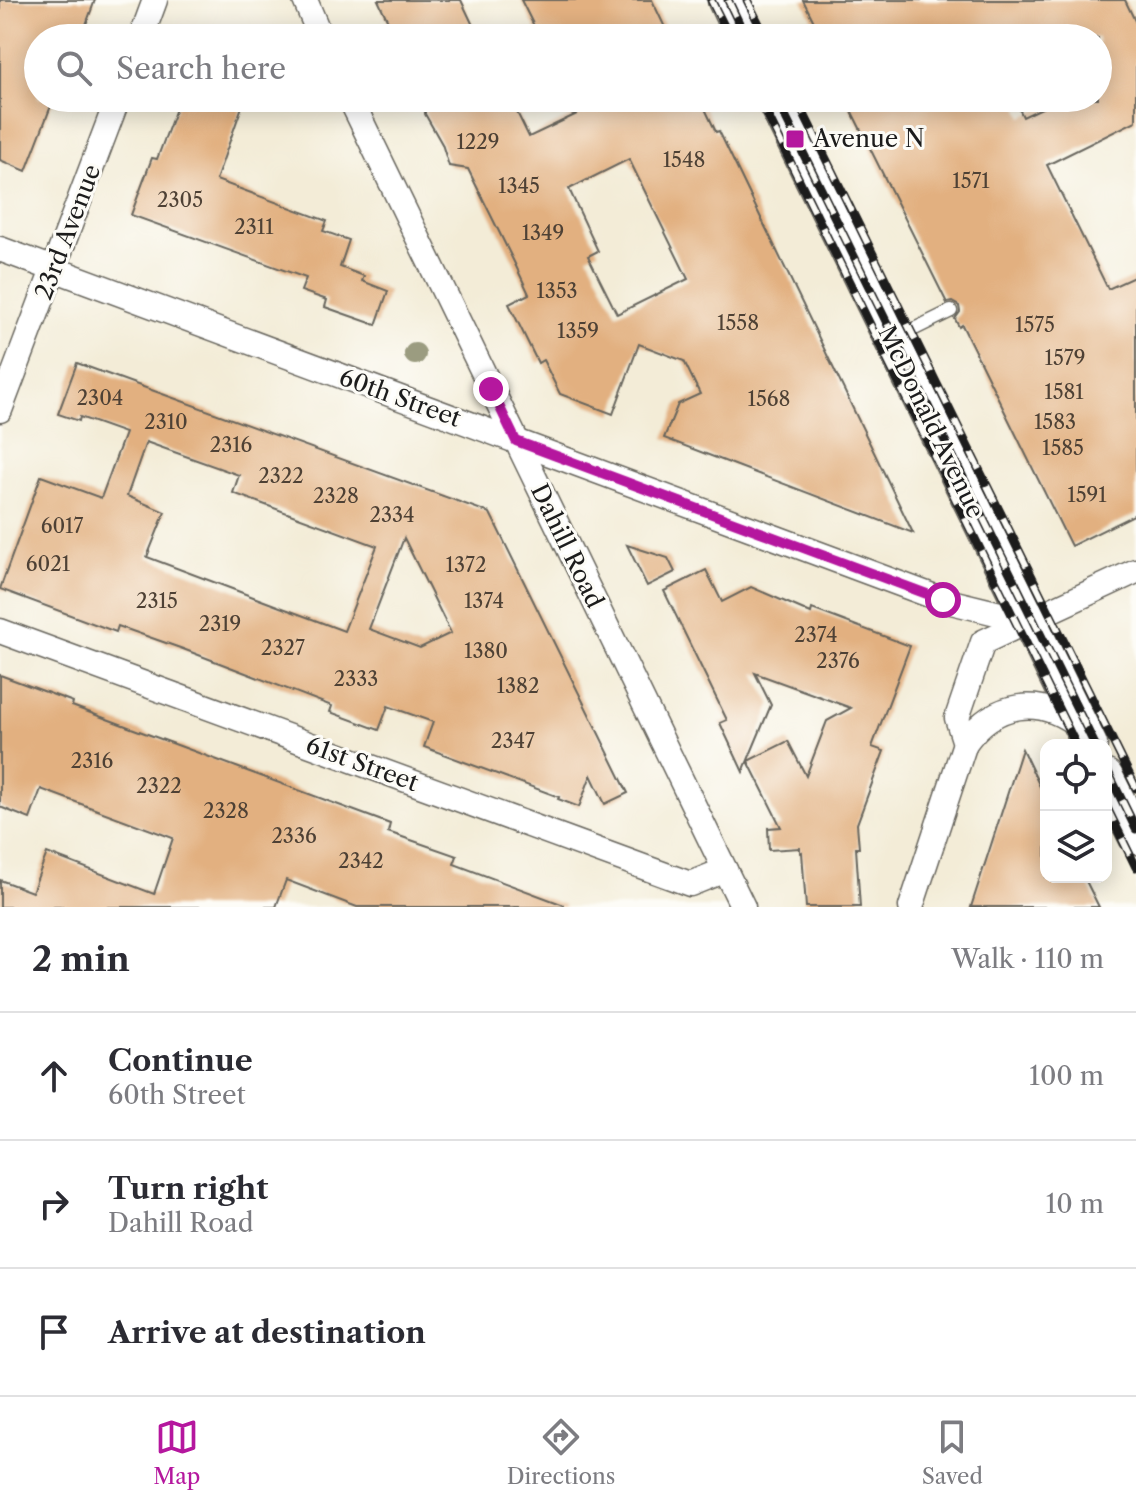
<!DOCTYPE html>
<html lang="en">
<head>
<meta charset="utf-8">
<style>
	body { margin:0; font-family:"Libre Caslon Text",serif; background:#f7f7f7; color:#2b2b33 }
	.controls { position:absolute; right:24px; bottom:24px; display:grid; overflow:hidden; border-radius:16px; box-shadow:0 4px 20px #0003 }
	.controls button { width:72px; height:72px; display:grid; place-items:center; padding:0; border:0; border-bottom:2px solid #e1e1e2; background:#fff; color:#2b2b33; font:40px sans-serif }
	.stop { position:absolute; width:24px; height:24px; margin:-18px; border:6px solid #b5179e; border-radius:50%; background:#fff }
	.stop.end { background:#b5179e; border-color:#fff; box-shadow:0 2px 8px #0008 }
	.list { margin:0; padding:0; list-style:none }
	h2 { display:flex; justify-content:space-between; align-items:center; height:104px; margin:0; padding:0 32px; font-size:34px }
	h2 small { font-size:26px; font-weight:400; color:#7c7c81 }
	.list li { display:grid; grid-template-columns:52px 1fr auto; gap:24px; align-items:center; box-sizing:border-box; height:128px; padding:0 32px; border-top:2px solid #e1e1e2 }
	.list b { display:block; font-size:30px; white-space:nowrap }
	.list p { margin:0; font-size:26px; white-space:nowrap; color:#7c7c81 }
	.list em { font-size:26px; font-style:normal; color:#7c7c81 }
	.icon { flex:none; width:44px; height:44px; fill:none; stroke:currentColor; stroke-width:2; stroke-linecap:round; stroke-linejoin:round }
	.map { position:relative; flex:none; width:1136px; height:907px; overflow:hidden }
	.search { position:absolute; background:#fff; box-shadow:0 4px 20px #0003; left:24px; right:24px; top:24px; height:88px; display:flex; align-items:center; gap:20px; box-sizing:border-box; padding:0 28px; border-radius:44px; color:#7c7c81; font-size:30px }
	.sheet { height:488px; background:#fff }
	nav { display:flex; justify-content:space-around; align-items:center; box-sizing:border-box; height:112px; border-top:2px solid #e1e1e2; background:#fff; font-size:22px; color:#7c7c81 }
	nav a { display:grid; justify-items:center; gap:4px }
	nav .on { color:#b5179e }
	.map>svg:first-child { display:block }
</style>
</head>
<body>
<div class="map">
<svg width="1136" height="907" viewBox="0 0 1136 907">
	<rect width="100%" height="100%" fill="#fdfcf7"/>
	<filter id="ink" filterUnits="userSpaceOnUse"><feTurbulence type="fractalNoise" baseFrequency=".0125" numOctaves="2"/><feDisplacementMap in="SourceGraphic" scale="16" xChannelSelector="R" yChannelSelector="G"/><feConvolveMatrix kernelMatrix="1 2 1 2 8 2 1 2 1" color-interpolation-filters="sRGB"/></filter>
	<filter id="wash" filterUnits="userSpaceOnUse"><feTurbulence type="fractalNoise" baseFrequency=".006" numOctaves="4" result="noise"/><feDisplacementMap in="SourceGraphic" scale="32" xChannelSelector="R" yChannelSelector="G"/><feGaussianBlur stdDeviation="1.8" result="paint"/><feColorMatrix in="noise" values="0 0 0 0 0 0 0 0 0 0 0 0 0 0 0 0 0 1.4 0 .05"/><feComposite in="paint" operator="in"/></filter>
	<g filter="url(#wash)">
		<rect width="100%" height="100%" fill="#f3ecd7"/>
		<g id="blocks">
			<g fill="#e2b080" fill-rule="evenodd">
				<polygon points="0,0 95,0 81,38 38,38 38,98 54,98 26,171 0,160"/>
				<polygon points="378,0 461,0 479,38 396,38"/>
				<polygon points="521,0 652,0 670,38 540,38"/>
				<polygon points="803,0 1125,0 1136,23 1136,121 1047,165 1108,289 1136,276 1136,514 1071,546 962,325 959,327 955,319 960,312 959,306 952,302 947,303 845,98 1014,98 1023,117 1063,98 1098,98 1098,38 822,38"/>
				<polygon points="180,98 245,98 216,180 327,221 323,231 349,240 340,267 364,276 362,281 388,291 376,325 325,307 327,300 301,291 306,278 131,215 152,158 157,159"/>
				<path d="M434,98H510L529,137L577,114L569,98H700L716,132L719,131L913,533L664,438L678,404L700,394L684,361L639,344L613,414L560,394L543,360L538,363L509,304L529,294L514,262L468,169L449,166L442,144L425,114V103ZM629,159L688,279L617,314L588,256L598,251L569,189Z"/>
				<path d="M77,363L490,513L628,793L605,804L591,775L579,807L558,799L559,797L424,747L433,722L388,706L379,730L330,712L332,706L183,649L118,626L116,632L0,589L41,476L101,498L125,433L80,417L79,421L58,414ZM146,442L239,475L233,493L377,546L344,631L147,557L165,512L127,496ZM404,538L451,633L420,648L369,629Z"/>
				<polygon points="627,545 668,558 675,572 647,586"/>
				<polygon points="706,570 722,602 751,587 811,613 812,609 910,646 872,747 884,751 857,824 859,848 856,848 860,907 806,907 802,852 800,853 800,848 769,850 768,828 781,827 748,761 788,741 806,776 827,721 851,708 755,673 771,705 743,772 720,723 727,720 664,591"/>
				<polygon points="0,675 73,702 72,706 390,824 388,832 457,856 454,864 564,905 564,907 357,907 286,880 276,907 0,907 0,880 32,892 47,853 154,894 173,838 41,789 30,819 0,807"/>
				<polygon points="1022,749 1046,799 1046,877 1084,877 1099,907 971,907"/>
			</g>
		</g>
	</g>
	<g filter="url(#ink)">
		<use href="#blocks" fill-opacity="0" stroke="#67655d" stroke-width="2"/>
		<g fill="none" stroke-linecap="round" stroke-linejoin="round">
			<g stroke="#67655d" stroke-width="15">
				<polyline id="lane" points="894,339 951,311"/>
			</g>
			<g stroke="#67655d" stroke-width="27">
				<g id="street">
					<polyline points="305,0 321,38"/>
					<polyline points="141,38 155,0"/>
					<polyline points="350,98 743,907"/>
					<polyline points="0,249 943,600 1029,621"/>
					<polyline points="0,410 118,98"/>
					<polyline points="0,631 690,884 725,870"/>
					<polyline points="965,743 957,718 983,642 1136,571"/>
					<path d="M911,907L965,743C995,701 1040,695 1080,727"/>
				</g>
			</g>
			<g stroke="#67655d" stroke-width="37">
				<g id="secondary">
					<polyline points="725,0 743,38"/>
					<polyline points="773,98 1090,745"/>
					<polyline points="1106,777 1136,837"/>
				</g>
			</g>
			<use href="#lane" stroke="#fff" stroke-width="12"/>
			<use href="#street" stroke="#fff" stroke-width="24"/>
			<use href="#secondary" stroke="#fff" stroke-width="34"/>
			<g stroke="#1c1c1c" stroke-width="9">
				<g id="rail">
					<polyline points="711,0 730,38"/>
					<polyline points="728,0 746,38"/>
					<polyline points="747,0 766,38"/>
					<polyline points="759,98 1076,745"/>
					<polyline points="776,98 1095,745"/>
					<polyline points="796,98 1136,788"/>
					<polyline points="1106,768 1136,829"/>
					<polyline points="1106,806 1136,867"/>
				</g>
			</g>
			<use href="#rail" stroke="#fdfcf7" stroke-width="6" stroke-dasharray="18" stroke-linecap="butt"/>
		</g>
		<circle fill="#9b9c80" cx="415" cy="354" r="11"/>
	</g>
	<g fill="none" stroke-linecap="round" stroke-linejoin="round" filter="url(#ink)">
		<polyline stroke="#b5179e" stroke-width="10" points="491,389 516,441 943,600"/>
	</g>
	<rect fill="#b5179e" stroke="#fdfcf7" stroke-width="3" x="785" y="129" width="20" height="20" rx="4"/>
	<g text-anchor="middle" stroke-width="6" stroke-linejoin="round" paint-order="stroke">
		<g font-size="20" fill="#4e4135">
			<text x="478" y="149">1229</text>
			<text x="684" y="167">1548</text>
			<text x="971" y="188">1571</text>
			<text x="519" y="193">1345</text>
			<text x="180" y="207">2305</text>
			<text x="254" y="234">2311</text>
			<text x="543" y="240">1349</text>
			<text x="557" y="298">1353</text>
			<text x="738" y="330">1558</text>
			<text x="1035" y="332">1575</text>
			<text x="578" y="338">1359</text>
			<text x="1065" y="365">1579</text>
			<text x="1064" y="399">1581</text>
			<text x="100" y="405">2304</text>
			<text x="769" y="406">1568</text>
			<text x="166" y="429">2310</text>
			<text x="1055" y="429">1583</text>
			<text x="231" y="452">2316</text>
			<text x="1063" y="455">1585</text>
			<text x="281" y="483">2322</text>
			<text x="1087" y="502">1591</text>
			<text x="336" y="503">2328</text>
			<text x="392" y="522">2334</text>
			<text x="62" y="533">6017</text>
			<text x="48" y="571">6021</text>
			<text x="466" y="572">1372</text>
			<text x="157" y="608">2315</text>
			<text x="484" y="608">1374</text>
			<text x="220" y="631">2319</text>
			<text x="816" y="642">2374</text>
			<text x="283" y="655">2327</text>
			<text x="486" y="658">1380</text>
			<text x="838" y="668">2376</text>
			<text x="356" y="686">2333</text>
			<text x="518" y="693">1382</text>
			<text x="513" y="748">2347</text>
			<text x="92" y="768">2316</text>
			<text x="159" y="793">2322</text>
			<text x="226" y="818">2328</text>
			<text x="294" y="843">2336</text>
			<text x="361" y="868">2342</text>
		</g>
		<g font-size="24" fill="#1c1c1c" stroke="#fdfcf7" text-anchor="start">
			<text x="813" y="147">Avenue N</text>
		</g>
		<g font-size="24" fill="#1c1c1c" stroke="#fdfcf7">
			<text transform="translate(68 232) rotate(-69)" y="8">23rd Avenue</text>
			<text transform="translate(400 398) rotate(20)" y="8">60th Street</text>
			<text transform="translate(931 422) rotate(64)" y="8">McDonald Avenue</text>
			<text transform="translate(567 546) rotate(64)" y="8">Dahill Road</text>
			<text transform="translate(362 764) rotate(20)" y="8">61st Street</text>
		</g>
	</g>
</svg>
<div class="controls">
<button><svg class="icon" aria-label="locate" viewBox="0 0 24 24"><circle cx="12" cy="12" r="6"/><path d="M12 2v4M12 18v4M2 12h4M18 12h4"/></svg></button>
<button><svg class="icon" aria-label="layers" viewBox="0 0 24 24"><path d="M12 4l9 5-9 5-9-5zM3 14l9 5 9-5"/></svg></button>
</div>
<div class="stop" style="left:943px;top:600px"></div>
<div class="stop end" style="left:491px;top:389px"></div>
<div class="search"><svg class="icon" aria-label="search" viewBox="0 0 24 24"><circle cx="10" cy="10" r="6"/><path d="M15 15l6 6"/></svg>Search here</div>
</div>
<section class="sheet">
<h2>2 min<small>Walk · 110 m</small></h2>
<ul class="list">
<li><svg class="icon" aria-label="ahead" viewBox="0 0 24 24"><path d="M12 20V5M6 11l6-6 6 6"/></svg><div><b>Continue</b><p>60th Street</p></div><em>100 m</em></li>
<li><svg class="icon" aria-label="right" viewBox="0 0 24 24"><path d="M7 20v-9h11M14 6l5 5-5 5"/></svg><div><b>Turn right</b><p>Dahill Road</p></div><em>10 m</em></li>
<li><svg class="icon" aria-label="arrive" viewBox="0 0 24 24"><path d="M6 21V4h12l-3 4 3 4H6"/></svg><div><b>Arrive at destination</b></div></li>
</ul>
</section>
<nav>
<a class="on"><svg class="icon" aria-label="map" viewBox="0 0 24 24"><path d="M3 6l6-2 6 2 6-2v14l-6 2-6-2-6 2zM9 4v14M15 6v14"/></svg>Map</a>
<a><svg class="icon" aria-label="directions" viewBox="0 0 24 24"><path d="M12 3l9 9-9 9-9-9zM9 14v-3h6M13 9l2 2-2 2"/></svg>Directions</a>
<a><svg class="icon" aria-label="saved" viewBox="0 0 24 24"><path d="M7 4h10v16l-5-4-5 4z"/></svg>Saved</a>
</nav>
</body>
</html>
